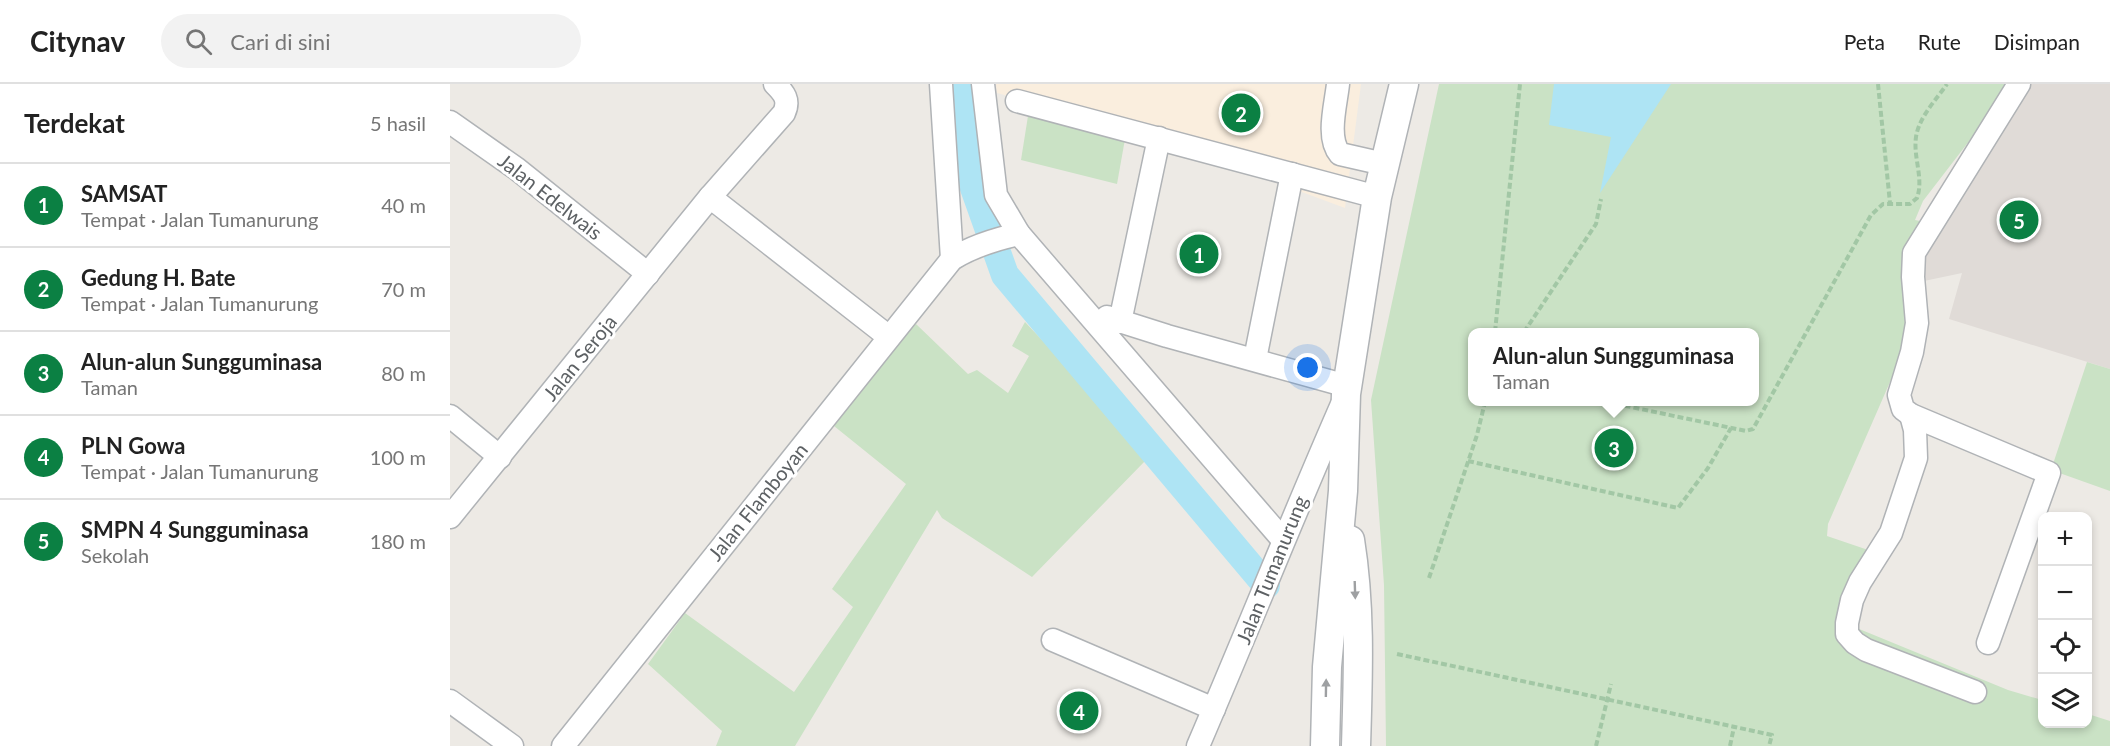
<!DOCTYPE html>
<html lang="id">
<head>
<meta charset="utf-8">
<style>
	body { margin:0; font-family:Lato,sans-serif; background:#f2f2f2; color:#222 }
	.controls { position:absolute; right:18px; bottom:18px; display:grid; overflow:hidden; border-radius:12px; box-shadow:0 3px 9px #0003 }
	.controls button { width:54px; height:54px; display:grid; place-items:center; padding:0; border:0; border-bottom:2px solid #e0e0e0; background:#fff; color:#222; font:30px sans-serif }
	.you { position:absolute; left:858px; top:284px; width:21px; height:21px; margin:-15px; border:4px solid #fff; border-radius:50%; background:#1a73e8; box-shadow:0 0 0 9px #1a73e833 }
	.badge { display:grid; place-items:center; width:39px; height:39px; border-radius:50%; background:#0b8043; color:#fff; font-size:20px; font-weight:700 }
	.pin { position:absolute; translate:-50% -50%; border:3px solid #fff; box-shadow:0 2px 6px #0006 }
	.popup { position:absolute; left:1018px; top:244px; width:291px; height:78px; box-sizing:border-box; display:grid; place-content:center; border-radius:12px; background:#fff; filter:drop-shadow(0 2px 4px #0005); font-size:20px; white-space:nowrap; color:#767676 }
	.popup b { font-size:22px; color:#222 }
	.popup::after { content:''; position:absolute; left:50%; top:100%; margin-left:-12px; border:12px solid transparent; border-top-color:#fff }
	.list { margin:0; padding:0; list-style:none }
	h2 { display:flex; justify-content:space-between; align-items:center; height:78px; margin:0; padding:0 24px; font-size:26px }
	h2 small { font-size:20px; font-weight:400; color:#767676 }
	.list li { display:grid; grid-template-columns:39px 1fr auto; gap:18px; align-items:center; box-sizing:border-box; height:84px; padding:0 24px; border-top:2px solid #e0e0e0 }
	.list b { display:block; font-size:22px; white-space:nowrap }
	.list p { margin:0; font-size:20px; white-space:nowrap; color:#767676 }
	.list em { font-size:20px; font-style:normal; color:#767676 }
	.icon { flex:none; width:33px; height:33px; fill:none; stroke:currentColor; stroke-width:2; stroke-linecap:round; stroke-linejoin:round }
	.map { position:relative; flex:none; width:1660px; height:662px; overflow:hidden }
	header { display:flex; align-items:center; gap:36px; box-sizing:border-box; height:84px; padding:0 30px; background:#fff; border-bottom:2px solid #e0e0e0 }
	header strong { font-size:28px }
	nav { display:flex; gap:33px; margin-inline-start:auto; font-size:21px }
	.search { width:420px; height:54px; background:#f2f2f2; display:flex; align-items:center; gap:15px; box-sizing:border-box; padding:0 21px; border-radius:33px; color:#767676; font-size:22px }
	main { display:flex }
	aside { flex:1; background:#fff }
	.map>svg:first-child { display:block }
</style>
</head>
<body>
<header>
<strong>Citynav</strong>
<div class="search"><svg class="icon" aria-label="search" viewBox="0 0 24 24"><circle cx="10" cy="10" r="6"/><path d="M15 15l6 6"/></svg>Cari di sini</div>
<nav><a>Peta</a><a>Rute</a><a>Disimpan</a></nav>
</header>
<main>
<aside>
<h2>Terdekat<small>5 hasil</small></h2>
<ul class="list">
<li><span class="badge">1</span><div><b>SAMSAT</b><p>Tempat · Jalan Tumanurung</p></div><em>40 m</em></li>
<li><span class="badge">2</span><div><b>Gedung H. Bate</b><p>Tempat · Jalan Tumanurung</p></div><em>70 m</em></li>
<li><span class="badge">3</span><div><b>Alun-alun Sungguminasa</b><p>Taman</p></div><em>80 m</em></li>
<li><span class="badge">4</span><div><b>PLN Gowa</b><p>Tempat · Jalan Tumanurung</p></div><em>100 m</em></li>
<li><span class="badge">5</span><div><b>SMPN 4 Sungguminasa</b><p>Sekolah</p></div><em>180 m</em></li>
</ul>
</aside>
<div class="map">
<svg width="1660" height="662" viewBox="0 0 1660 662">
	<rect width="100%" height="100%" fill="#edeae5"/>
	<polygon fill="#faeede" points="546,0 911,0 895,124 686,47 547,9"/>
	<polygon fill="#e0dbd7" points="1570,0 1660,0 1660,285 1499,235 1512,189 1474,197 1465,162"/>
	<g fill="#cae2c5" fill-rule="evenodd">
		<path d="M989,0H1563L1473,117L1465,136L1470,137L1455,173L1457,259L1378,440L1377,452L1427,469L1397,540L1558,606L1592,616V640H1638V630L1660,637V662H936L934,501L921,316ZM1023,248H1305V318H1023Z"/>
		<polygon points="578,32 675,55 667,100 571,76"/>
		<polygon points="575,238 609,274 695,377 582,493 492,434 487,426 345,662 266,662 272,647 198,580 235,529 344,608 403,523 382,505 456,400 384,342 451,254 466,240 518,290 527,286 558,309 579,272 562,262"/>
		<polygon points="1637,278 1660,285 1660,407 1601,386"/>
	</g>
	<polygon fill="#aee4f4" points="1104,0 1221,0 1150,109 1161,53 1099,41"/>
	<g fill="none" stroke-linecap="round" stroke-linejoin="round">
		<polyline stroke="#aee4f4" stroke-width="28" points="517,0 523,101 555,191 816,501"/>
		<g stroke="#b0b3b6" stroke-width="25">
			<g id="minor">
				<polyline points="491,0 502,175"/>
				<polyline points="533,0 546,111 569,150"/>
				<path d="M888,0C886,20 876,54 890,70L934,80"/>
				<polyline points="567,17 927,113"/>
				<polyline points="0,38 67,85 198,190"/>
				<polyline points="260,113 439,253"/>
				<polyline points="657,233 717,252 897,302"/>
				<polyline points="670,238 709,54"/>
				<polyline points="805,275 842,90"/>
				<polyline points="1461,331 1465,346 1466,374 1441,449 1410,498 1402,516 1397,539 1397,550 1405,559 1416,566 1525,608"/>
				<polyline points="0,332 50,373"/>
				<path d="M0,433L260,113L334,29C340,16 334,9 325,0"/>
				<polyline points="603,556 764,625"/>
				<polyline points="1538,559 1599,389 1461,331 1453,325 1449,311 1462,268 1467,239 1463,193 1464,169 1569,0"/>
				<polyline points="0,617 62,662"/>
				<path d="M113,662L502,175C523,162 546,155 569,150L833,456"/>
				<path d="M748,662C797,548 843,432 893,318"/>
			</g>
		</g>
		<g stroke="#b0b3b6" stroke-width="31">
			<g id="tertiary">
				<path d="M900,456C911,524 908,594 906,662"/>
				<polyline points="875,662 877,583 893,407 896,310 927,113 954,0"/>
			</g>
		</g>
		<g stroke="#a2c7a5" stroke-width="4" stroke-dasharray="6 3" stroke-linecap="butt">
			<polyline points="1428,0 1440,119"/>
			<polyline points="1045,248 1070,0"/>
			<polyline points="1074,248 1146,140 1151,115"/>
			<path d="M1157,318L1296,347L1303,345L1421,131L1433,120H1460L1467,114C1474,94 1463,74 1466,53C1469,33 1486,16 1497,0"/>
			<polyline points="1018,377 1228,424 1258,384 1281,344"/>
			<polyline points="979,494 1027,351 1035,318"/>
			<polyline points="947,570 1322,651 1319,662"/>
			<polyline points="1146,662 1161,600"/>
			<polyline points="1280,662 1284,643"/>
		</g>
		<use href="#minor" stroke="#fff" stroke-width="22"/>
		<use href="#tertiary" stroke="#fff" stroke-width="28"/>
	</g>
	<defs><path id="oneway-solid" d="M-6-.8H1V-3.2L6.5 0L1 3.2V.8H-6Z" transform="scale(1.5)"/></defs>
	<g fill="#9ea0a2">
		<use href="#oneway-solid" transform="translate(905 506) rotate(88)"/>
		<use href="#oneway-solid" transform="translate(876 604) rotate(-89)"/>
	</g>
	<g text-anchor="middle" stroke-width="6" stroke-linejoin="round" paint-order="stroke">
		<g font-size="20" fill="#5d6164" stroke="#fff">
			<text transform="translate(100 113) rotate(38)" y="7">Jalan Edelwais</text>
			<text transform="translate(130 274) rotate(-51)" y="7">Jalan Seroja</text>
			<text transform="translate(308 418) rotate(-51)" y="7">Jalan Flamboyan</text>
			<text transform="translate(822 486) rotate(-68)" y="7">Jalan Tumanurung</text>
		</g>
	</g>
</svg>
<div class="controls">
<button>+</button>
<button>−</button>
<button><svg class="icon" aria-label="locate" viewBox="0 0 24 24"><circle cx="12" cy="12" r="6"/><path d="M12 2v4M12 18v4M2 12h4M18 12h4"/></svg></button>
<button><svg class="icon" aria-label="layers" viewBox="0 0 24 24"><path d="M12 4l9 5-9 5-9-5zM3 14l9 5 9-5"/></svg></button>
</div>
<div class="you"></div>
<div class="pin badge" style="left:749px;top:170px">1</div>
<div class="pin badge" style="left:791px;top:29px">2</div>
<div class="pin badge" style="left:1164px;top:364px">3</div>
<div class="popup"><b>Alun-alun Sungguminasa</b>Taman</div>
<div class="pin badge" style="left:629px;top:627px">4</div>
<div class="pin badge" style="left:1569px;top:136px">5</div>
</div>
</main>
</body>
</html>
